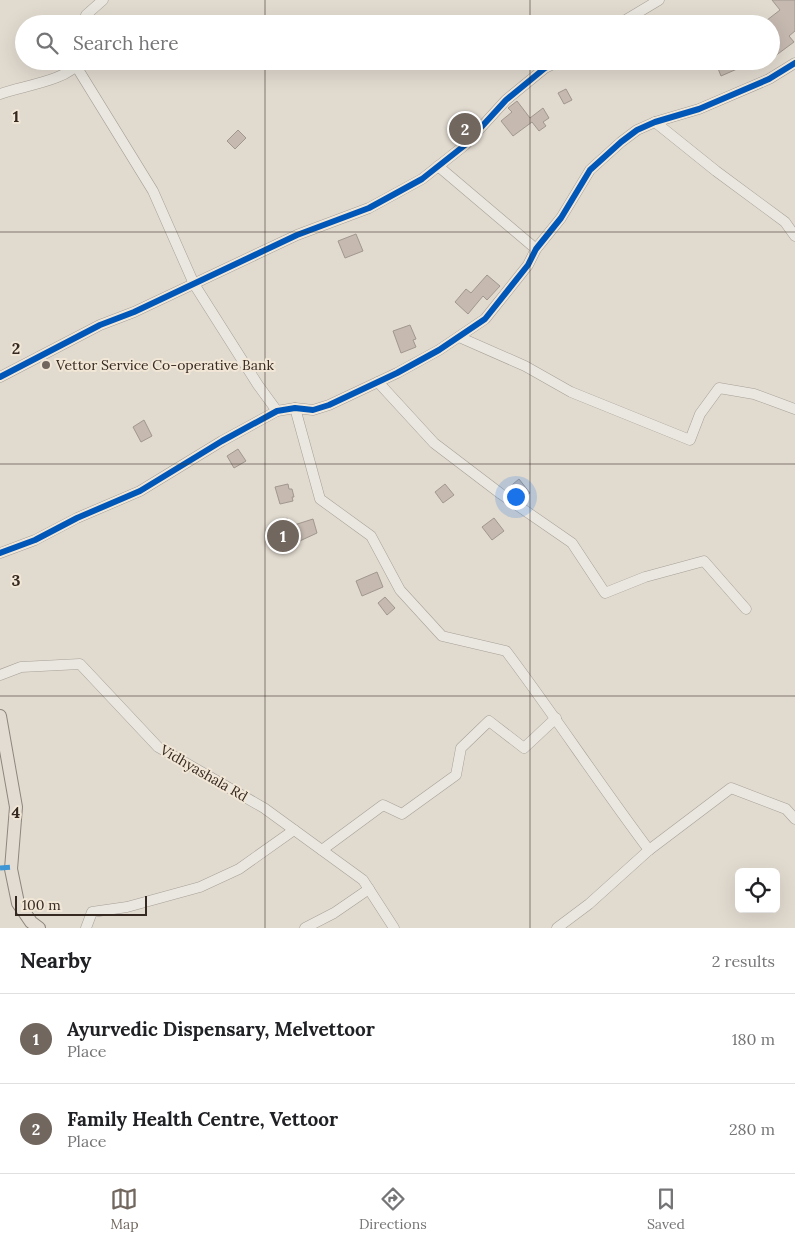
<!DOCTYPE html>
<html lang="en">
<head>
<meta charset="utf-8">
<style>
	body { margin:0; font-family:Lora,serif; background:#f6f6f6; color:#202124 }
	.controls { position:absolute; right:15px; bottom:15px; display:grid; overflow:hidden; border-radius:8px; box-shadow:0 5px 20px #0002 }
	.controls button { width:45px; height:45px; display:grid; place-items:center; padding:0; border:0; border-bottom:1px solid #e0e0e0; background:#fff; color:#202124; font:25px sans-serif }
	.scale { position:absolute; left:15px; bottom:12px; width:132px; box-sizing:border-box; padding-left:5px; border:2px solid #352921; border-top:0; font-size:14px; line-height:18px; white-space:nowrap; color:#352921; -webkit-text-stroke:4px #f2e7d6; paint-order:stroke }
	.you { position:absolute; left:515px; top:496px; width:18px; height:18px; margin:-12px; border:4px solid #fff; border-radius:50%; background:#1a73e8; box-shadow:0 0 0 8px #1a73e833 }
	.badge { display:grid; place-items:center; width:32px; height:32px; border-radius:50%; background:#71675e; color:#fff; font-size:16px; font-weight:700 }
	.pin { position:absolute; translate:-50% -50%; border:2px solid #fff; box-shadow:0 1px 5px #0006 }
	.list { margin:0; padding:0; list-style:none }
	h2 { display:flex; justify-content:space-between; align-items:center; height:65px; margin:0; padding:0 20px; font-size:21px }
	h2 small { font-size:16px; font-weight:400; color:#757577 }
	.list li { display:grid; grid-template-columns:32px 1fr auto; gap:15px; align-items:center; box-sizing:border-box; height:90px; padding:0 20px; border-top:1px solid #e0e0e0 }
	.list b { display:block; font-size:19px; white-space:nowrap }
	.list p { margin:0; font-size:16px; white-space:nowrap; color:#757577 }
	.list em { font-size:16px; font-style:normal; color:#757577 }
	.icon { flex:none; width:28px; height:28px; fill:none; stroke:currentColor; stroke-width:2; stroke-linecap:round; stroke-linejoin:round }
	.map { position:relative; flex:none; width:795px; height:928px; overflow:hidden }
	.search { position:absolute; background:#fff; box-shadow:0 5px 20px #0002; left:15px; right:15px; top:15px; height:55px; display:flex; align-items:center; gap:12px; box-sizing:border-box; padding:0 18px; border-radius:28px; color:#757577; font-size:19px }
	.sheet { height:245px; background:#fff }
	nav { display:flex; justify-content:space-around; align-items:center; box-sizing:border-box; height:70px; border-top:1px solid #e0e0e0; background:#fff; font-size:14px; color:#757577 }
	nav a { display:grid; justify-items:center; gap:2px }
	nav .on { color:#71675e }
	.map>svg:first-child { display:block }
</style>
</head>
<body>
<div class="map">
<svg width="795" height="928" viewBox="0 0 795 928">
	<rect width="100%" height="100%" fill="#e1dacf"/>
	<g fill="#c5b9b0" stroke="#a1978f">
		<polygon points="772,0 795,0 795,31 789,36 794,42 771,59 771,24 762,24 780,10"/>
		<polygon points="715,61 733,61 737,69 721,76"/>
		<polygon points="566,89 572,100 564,104 558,93"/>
		<polygon points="517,101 530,118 543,108 549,118 543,122 546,126 539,131 532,122 513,136 501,121 512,112 508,108"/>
		<polygon points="466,118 473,126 463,137 455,127"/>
		<polygon points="238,130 246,138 235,149 227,141"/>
		<polygon points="356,234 363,251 345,258 338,241"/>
		<polygon points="487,275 500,286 487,300 483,296 468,314 455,302 466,289 471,293"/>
		<polygon points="410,325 416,339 413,340 416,347 401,353 393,331"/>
		<polygon points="144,420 152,436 141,442 133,427"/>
		<polygon points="238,449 246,461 234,468 227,456"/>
		<polygon points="519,479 530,493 521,500 507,489"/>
		<polygon points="288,484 289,489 292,489 294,497 292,497 293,501 280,504 275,487"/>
		<polygon points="445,484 454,495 443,503 435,492"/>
		<polygon points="287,518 291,526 313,519 317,533 291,545 292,548 283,552 278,542 274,528"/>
		<polygon points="494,518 504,531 492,540 482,527"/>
		<polygon points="377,572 383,587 362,596 356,581"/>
		<polygon points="385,597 395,608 387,615 378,603"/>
	</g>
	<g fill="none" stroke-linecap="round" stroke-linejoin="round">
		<g stroke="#a7a098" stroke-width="11">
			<g id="minor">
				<polyline points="85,24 86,15 103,0"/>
				<polyline points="619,24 659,0"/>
				<polyline points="76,66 153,191 194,284 258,385 277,411"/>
				<path d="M0,94C21,86 67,81 79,62"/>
				<polyline points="655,122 716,171 785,222 795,236"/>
				<polyline points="438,166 536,249"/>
				<polyline points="459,337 525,366 571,392 690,440 700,414 719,388 754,394 795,409"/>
				<polyline points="0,377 100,325 134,312 297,235 369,208 422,179 465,145 506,100 545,68 559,61"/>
				<polyline points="378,382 434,443 501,494 572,543 605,593 645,577 704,561 746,609"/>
				<path d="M295,408L320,499L371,536L400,590L442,636L506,651C555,716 600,785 649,850"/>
				<polyline points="0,553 35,540 77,518 140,491 222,441 277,411 295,408 313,410 329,405 397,373 439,350 485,319 528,265 536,249 561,218 590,170 621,142 637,130 655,122 699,109 769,79 795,63"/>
				<polyline points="0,675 21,667 80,664 158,747 264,808 363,880 394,928"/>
				<polyline points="322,850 383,805 402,814 456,775 461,748 489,721 524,748 556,718"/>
				<polyline points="86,928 92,912 127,907 200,887 239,869 294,830"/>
				<polyline points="305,928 334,913 369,889"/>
				<polyline points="557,928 589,904 649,850 731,788 786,809 795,819"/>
			</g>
		</g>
		<g stroke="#8d867e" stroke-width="14">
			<polyline id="major" points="0,716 16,807 11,869 18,903 31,922 39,928"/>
		</g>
		<use href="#minor" stroke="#eae7e0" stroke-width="10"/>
		<use href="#major" stroke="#e2dcd2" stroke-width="12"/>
		<polyline stroke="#3e96d5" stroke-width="5" stroke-dasharray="10 5" stroke-linecap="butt" points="0,868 12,867"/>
		<g stroke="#f2e7d6" stroke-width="9">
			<g id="cycleway">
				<polyline points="0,377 100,325 134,312 297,235 369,208 422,179 465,145 506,100 545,68 559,61"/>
				<polyline points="0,553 35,540 77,518 140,491 222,441 277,411 295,408 313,410 329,405 397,373 439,350 485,319 528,265 536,249 561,218 590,170 621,142 637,130 655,122 699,109 769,79 795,63"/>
			</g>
		</g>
		<use href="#cycleway" stroke="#0057b8" stroke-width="6"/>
	</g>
	<path fill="none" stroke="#352921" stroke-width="1" stroke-opacity="0.55" d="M265,0V24M530,0V24M265,61V928M530,61V928M0,232H795M0,464H795M0,696H795"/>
	<circle fill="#71675e" stroke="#f2e7d6" stroke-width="2" cx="46" cy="365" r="5"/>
	<g text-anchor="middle" stroke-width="4" stroke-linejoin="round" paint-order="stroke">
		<g font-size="14" fill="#352921" stroke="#f2e7d6" text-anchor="start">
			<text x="56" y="370">Vettor Service Co-operative Bank</text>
		</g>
		<g font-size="14" fill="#352921" stroke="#f2e7d6">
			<text transform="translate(204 773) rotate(30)" y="5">Vidhyashala Rd</text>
		</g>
	</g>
	<g font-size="16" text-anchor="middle" font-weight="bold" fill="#352921" stroke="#f2e7d6" stroke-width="4" stroke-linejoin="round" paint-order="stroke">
		<text x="16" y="122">1</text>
		<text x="16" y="354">2</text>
		<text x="16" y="586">3</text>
		<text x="16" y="818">4</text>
	</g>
</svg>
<div class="controls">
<button><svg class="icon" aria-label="locate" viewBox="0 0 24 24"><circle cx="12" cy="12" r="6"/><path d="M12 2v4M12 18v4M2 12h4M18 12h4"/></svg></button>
</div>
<div class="scale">100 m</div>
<div class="you"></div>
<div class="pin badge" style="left:283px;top:536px">1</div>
<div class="pin badge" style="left:465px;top:129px">2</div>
<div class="search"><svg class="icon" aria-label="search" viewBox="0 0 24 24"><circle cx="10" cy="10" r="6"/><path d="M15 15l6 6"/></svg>Search here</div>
</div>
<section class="sheet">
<h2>Nearby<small>2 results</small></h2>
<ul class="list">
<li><span class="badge">1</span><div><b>Ayurvedic Dispensary, Melvettoor</b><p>Place</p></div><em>180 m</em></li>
<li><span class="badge">2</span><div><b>Family Health Centre, Vettoor</b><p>Place</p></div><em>280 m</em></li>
</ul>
</section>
<nav>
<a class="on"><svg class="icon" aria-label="map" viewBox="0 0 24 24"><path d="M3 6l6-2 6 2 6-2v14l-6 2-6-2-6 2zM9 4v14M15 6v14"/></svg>Map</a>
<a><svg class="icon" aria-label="directions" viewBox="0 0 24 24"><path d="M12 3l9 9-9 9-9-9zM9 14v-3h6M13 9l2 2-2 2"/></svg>Directions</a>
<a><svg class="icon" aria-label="saved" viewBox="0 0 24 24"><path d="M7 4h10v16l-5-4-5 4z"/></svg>Saved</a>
</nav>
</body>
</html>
